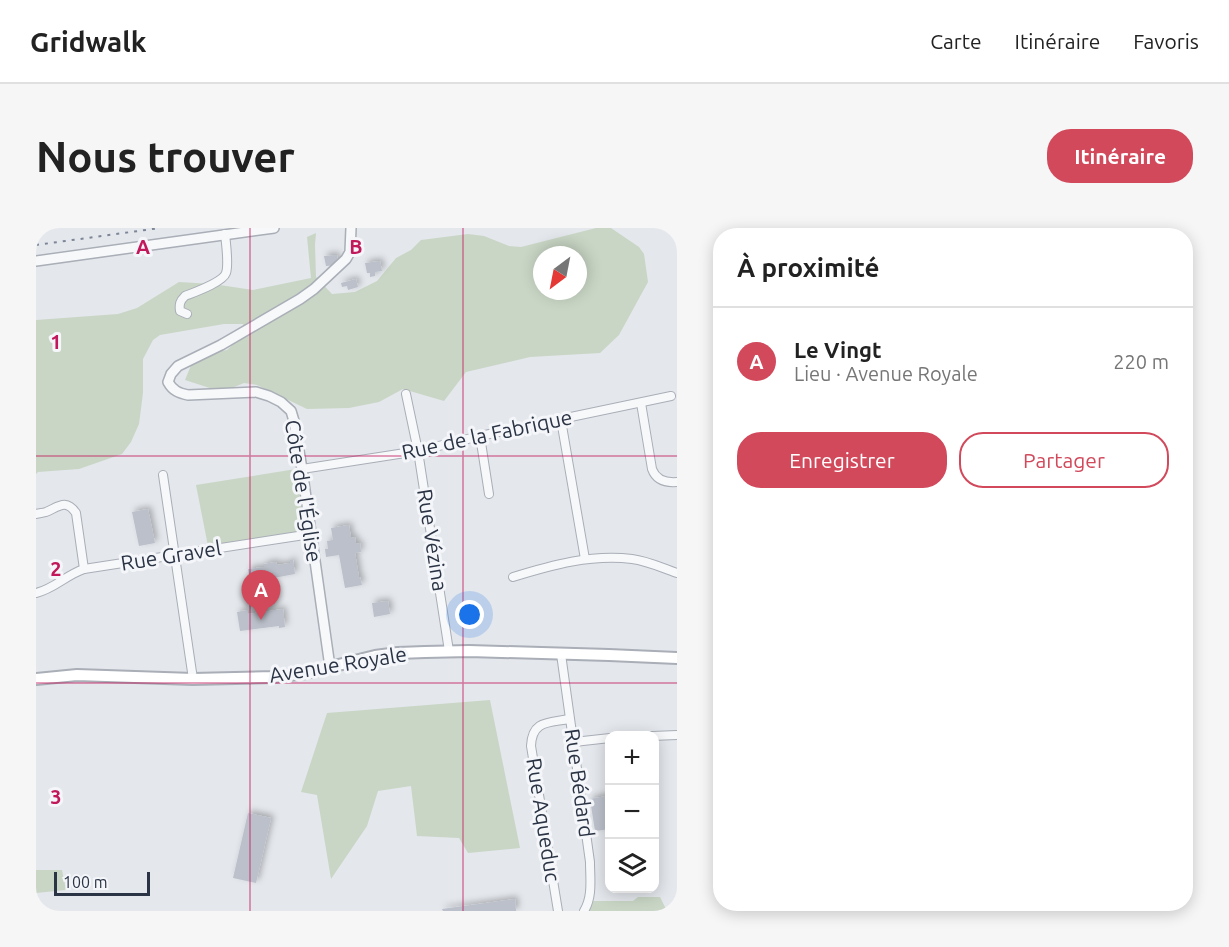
<!DOCTYPE html>
<html lang="fr">
<head>
<meta charset="utf-8">
<style>
	body { margin:0; font-family:Ubuntu,sans-serif; background:#f6f6f6; color:#222 }
	.controls { position:absolute; right:18px; bottom:18px; display:grid; overflow:hidden; border-radius:12px; box-shadow:0 3px 15px #0003 }
	.controls button { width:54px; height:54px; display:grid; place-items:center; padding:0; border:0; border-bottom:2px solid #e0e0e0; background:#fff; color:#222; font:30px sans-serif }
	.compass { position:absolute; left:497px; top:18px; width:54px; height:54px; border-radius:50%; background:#fff; box-shadow:0 3px 15px #0003; rotate:212deg }
	.scale { position:absolute; left:18px; bottom:15px; width:96px; box-sizing:border-box; padding-left:6px; border:3px solid #2b3445; border-top:0; font-size:16px; line-height:21px; white-space:nowrap; color:#2b3445; -webkit-text-stroke:4px #f4f6f9; paint-order:stroke }
	.you { position:absolute; left:434px; top:387px; width:21px; height:21px; margin:-15px; border:4px solid #fff; border-radius:50%; background:#1a73e8; box-shadow:0 0 0 9px #1a73e833 }
	.badge { display:grid; place-items:center; width:39px; height:39px; border-radius:50%; background:#d1495b; color:#fff; font-size:20px; font-weight:700 }
	.pin { position:absolute; translate:-50% -50px; filter:drop-shadow(0 2px 3px #0008) }
	.pin::after { content:''; position:absolute; top:32px; width:21px; height:18px; background:inherit; clip-path:polygon(0 0,100% 0,50% 100%) }
	.list { margin:0; padding:0; list-style:none }
	h2 { display:flex; justify-content:space-between; align-items:center; height:78px; margin:0; padding:0 24px; font-size:26px }
	h2 small { font-size:20px; font-weight:400; color:#767676 }
	.list li { display:grid; grid-template-columns:39px 1fr auto; gap:18px; align-items:center; box-sizing:border-box; height:108px; padding:0 24px; border-top:2px solid #e0e0e0 }
	.list b { display:block; font-size:22px; white-space:nowrap }
	.list p { margin:0; font-size:20px; white-space:nowrap; color:#767676 }
	.list em { font-size:20px; font-style:normal; color:#767676 }
	.actions { display:flex; gap:12px; padding:18px 24px }
	.actions a { flex:1; padding:14px 0; border:2px solid #d1495b; border-radius:24px; text-align:center; font-size:21px; color:#d1495b }
	.actions .main { background:#d1495b; color:#fff }
	.icon { flex:none; width:33px; height:33px; fill:none; stroke:currentColor; stroke-width:2; stroke-linecap:round; stroke-linejoin:round }
	.map { position:relative; flex:none; width:641px; height:683px; overflow:hidden; border-radius:24px }
	header { display:flex; align-items:center; gap:36px; box-sizing:border-box; height:84px; padding:0 30px; background:#fff; border-bottom:2px solid #e0e0e0 }
	header strong { font-size:28px }
	nav { display:flex; gap:33px; margin-inline-start:auto; font-size:21px }
	.intro { display:flex; align-items:center; justify-content:space-between; box-sizing:border-box; height:144px; padding:0 36px }
	h1 { margin:0; font-size:42px }
	.button { padding:15px 27px; border-radius:24px; background:#d1495b; color:#fff; font-size:21px; font-weight:700 }
	main { display:flex; gap:36px; padding:0 36px }
	aside { flex:1; background:#fff; border-radius:24px; box-shadow:0 3px 15px #0003 }
	.map>svg:first-child { display:block }
</style>
</head>
<body>
<header>
<strong>Gridwalk</strong>
<nav><a>Carte</a><a>Itinéraire</a><a>Favoris</a></nav>
</header>
<div class="intro"><h1>Nous trouver</h1><a class="button">Itinéraire</a></div>
<main>
<div class="map">
<svg width="641" height="683" viewBox="0 0 641 683">
	<defs>
		<filter id="shadow"><feDropShadow dx="3" dy="-3" stdDeviation="3" flood-color="#0004"/></filter>
	</defs>
	<rect width="100%" height="100%" fill="#e4e7ec"/>
	<g fill="#c9d6c5" fill-rule="evenodd">
		<path d="M560,0H575L603,19L608,26L612,54L583,107L564,125L494,129L430,144L408,173L367,161L343,174L313,180L271,181L221,157L208,155L186,164L149,152L156,135L163,127L191,122L203,111L208,99L207,96H188L124,107L117,112L107,131V165L103,196L95,214L86,226L43,241L2,244L0,246V92L82,86L101,80L143,54L177,56L217,62L275,50L271,9L280,5L279,17L280,49L296,66L319,64L341,53L360,30L375,22L385,12L432,6L448,8L473,18L485,19ZM506,27H542V63H506Z"/>
		<polygon points="260,241 268,302 265,306 172,318 160,257"/>
		<polygon points="454,472 484,620 432,625 423,610 381,608 375,558 342,563 331,598 295,651 281,567 265,564 291,485"/>
		<polygon points="0,642 26,642 30,662 0,665"/>
		<polygon points="602,669 624,669 631,683 548,683 554,673 597,673"/>
	</g>
	<g fill="#bbc0ca" filter="url(#shadow)">
		<polygon points="301,27 302,37 290,38 288,28"/>
		<polygon points="344,33 346,43 339,44 339,48 334,49 334,45 331,45 329,35"/>
		<polygon points="320,51 322,59 312,62 311,58 306,59 305,55"/>
		<polygon points="112,281 119,315 103,318 96,284"/>
		<polygon points="313,297 315,310 319,309 320,316 324,315 325,324 319,325 323,349 324,349 326,357 309,360 303,327 290,329 289,321 292,321 291,313 297,312 295,300"/>
		<polygon points="254,332 257,332 259,346 221,353 221,355 214,356 212,341 228,339 228,336 240,334 241,337 254,335"/>
		<polygon points="352,373 354,386 338,389 336,375"/>
		<polygon points="247,381 249,399 243,400 243,398 204,403 201,384 212,382 212,386"/>
		<polygon points="571,568 572,576 574,575 574,601 559,603 554,571"/>
		<polygon points="212,585 235,590 220,655 197,650"/>
		<polygon points="479,671 480,683 407,683 406,681"/>
	</g>
	<g fill="none" stroke-linecap="round" stroke-linejoin="round">
		<g stroke="#a9aeb7" stroke-width="10">
			<g id="minor">
				<path d="M151,86L144,83C143,76 144,73 149,68C159,64 187,54 190,45C193,36 190,16 189,6"/>
				<polyline points="370,166 382,223 413,423"/>
				<path d="M605,175L616,241C620,252 629,255 641,254"/>
				<polyline points="525,192 549,331"/>
				<polyline points="444,208 453,266"/>
				<polyline points="266,241 382,223 444,208 635,168"/>
				<polyline points="127,247 157,451"/>
				<path d="M0,286C3,285 7,285 10,284C22,279 30,270 40,285L48,341"/>
				<path d="M477,349C516,337 555,326 596,331C612,333 626,340 641,345"/>
				<path d="M0,365C18,361 30,347 48,341L275,306"/>
				<path d="M525,426L554,634C554,651 557,668 548,683"/>
				<polyline points="616,508 641,507"/>
				<polyline points="538,514 574,510"/>
				<path d="M522,683L495,518C496,492 513,495 533,491"/>
			</g>
		</g>
		<g stroke="#a9aeb7" stroke-width="12">
			<g id="tertiary">
				<polyline points="0,33 238,0"/>
				<path d="M294,439L266,241L258,193L255,183L245,174L233,168L220,164L152,167C143,165 137,163 132,154L135,146L142,138L185,117L264,71L278,61L310,31L314,24L315,0"/>
			</g>
		</g>
		<g stroke="#a9aeb7" stroke-width="14">
			<polyline id="secondary" points="0,451 41,447 157,451 237,449 270,445 339,428 362,425 389,424 433,423 573,427 641,430"/>
		</g>
		<use href="#minor" stroke="#f7f8fa" stroke-width="8"/>
		<use href="#tertiary" stroke="#f7f8fa" stroke-width="9"/>
		<use href="#secondary" stroke="#fff" stroke-width="10"/>
		<polyline stroke="#7d8696" stroke-width="2" stroke-dasharray="3 6" stroke-linecap="butt" points="0,17 124,0"/>
	</g>
	<path fill="none" stroke="#c2185b" stroke-width="1.5" stroke-opacity="0.55" d="M214,0V683M427,0V683M0,228H641M0,455H641"/>
	<g text-anchor="middle" stroke-width="6" stroke-linejoin="round" paint-order="stroke">
		<g font-size="21" fill="#2b3445" stroke="#f4f6f9">
			<text transform="translate(451 207) rotate(-12)" y="7">Rue de la Fabrique</text>
			<text transform="translate(267 263) rotate(81)" y="7">Côte de l'Église</text>
			<text transform="translate(396 312) rotate(81)" y="7">Rue Vézina</text>
			<text transform="translate(135 328) rotate(-9)" y="7">Rue Gravel</text>
			<text transform="translate(302 437) rotate(-9)" y="7">Avenue Royale</text>
			<text transform="translate(543 555) rotate(82)" y="7">Rue Bédard</text>
			<text transform="translate(507 592) rotate(81)" y="7">Rue Aqueduc</text>
		</g>
	</g>
	<g font-size="20" text-anchor="middle" font-weight="bold" fill="#c2185b" stroke="#f4f6f9" stroke-width="6" stroke-linejoin="round" paint-order="stroke">
		<text x="107" y="26">A</text>
		<text x="320" y="26">B</text>
		<text x="20" y="121">1</text>
		<text x="20" y="348">2</text>
		<text x="20" y="576">3</text>
	</g>
</svg>
<div class="controls">
<button>+</button>
<button>−</button>
<button><svg class="icon" aria-label="layers" viewBox="0 0 24 24"><path d="M12 4l9 5-9 5-9-5zM3 14l9 5 9-5"/></svg></button>
</div>
<svg class="compass" viewBox="-18 -18 36 36"><path d="M0-13l5 13h-10z" fill="#e53935"/><path d="M0 13l5-13h-10z" fill="#767676"/></svg>
<div class="scale">100 m</div>
<div class="you"></div>
<div class="pin badge" style="left:225px;top:392px">A</div>
</div>
<aside>
<h2>À proximité<small></small></h2>
<ul class="list">
<li><span class="badge">A</span><div><b>Le Vingt</b><p>Lieu · Avenue Royale</p></div><em>220 m</em></li>
</ul>
<div class="actions"><a class="main">Enregistrer</a><a>Partager</a></div>
</aside>
</main>
</body>
</html>
